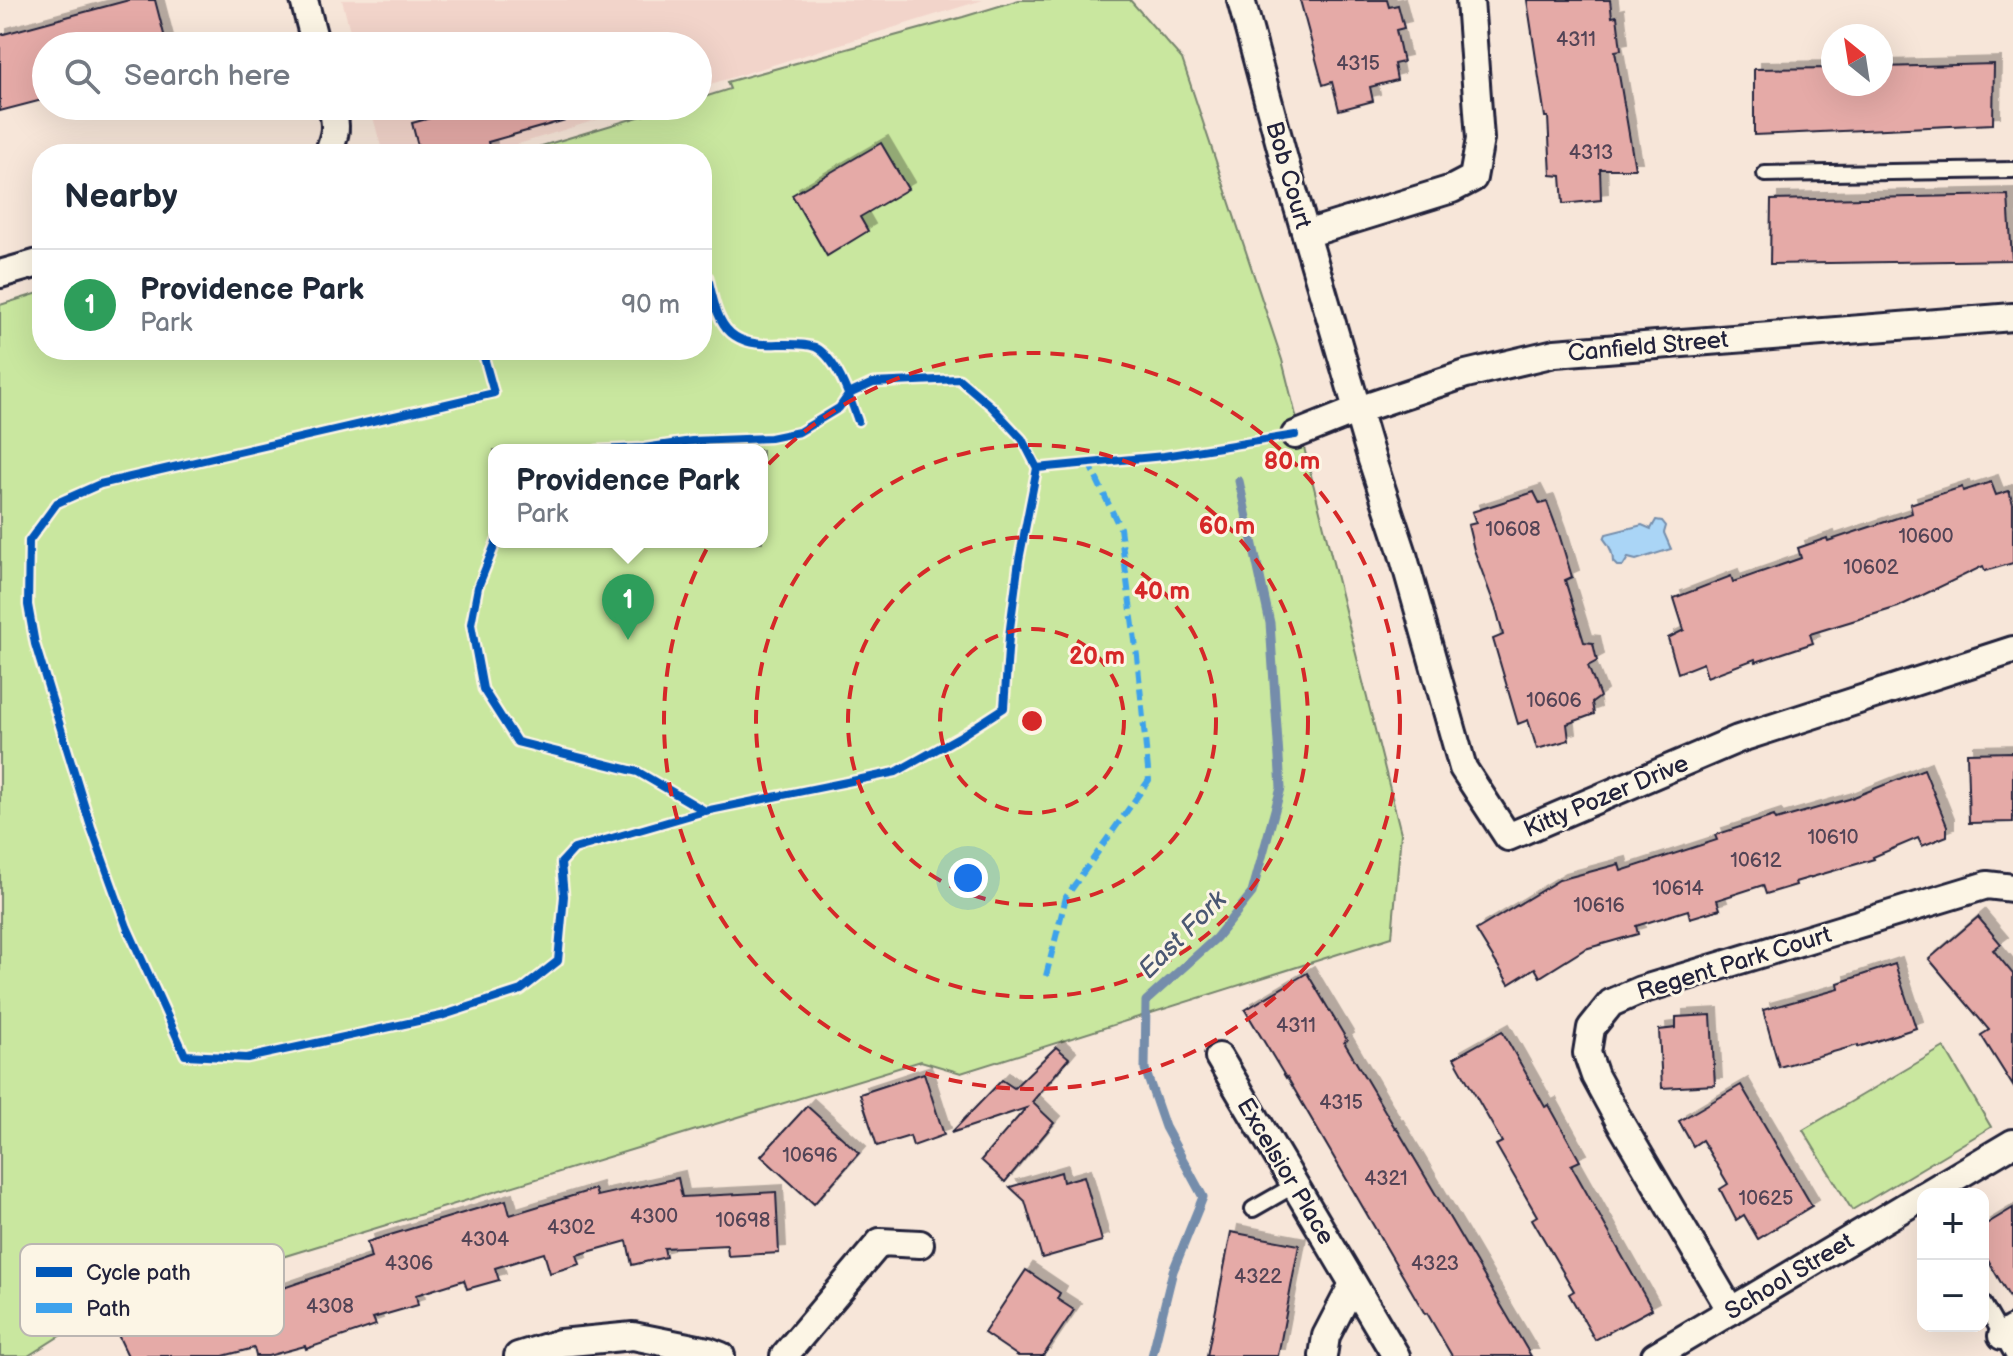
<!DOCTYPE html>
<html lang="en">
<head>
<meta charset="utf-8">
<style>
	body { margin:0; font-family:"Balsamiq Sans",sans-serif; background:#f2f2f3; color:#1f2937 }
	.controls { position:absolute; right:24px; bottom:24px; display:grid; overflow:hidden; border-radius:16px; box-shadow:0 8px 32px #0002 }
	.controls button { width:72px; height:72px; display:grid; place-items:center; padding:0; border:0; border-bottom:2px solid #e0e1e3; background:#fff; color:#1f2937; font:40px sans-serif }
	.compass { position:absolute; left:1821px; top:24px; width:72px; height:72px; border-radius:50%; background:#fff; box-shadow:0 8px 32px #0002; rotate:330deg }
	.you { position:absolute; left:968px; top:878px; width:28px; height:28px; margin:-20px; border:6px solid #fff; border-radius:50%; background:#1a73e8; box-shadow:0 0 0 12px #1a73e833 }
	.badge { display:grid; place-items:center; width:52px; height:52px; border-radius:50%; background:#7c3aed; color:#fff; font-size:26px; font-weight:700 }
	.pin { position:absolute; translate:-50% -66px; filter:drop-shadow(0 2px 4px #0008) }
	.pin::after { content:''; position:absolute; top:42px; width:28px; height:24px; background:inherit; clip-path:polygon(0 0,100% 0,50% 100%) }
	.popup { position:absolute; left:488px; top:444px; width:280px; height:104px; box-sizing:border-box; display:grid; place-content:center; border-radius:16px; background:#fff; filter:drop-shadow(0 2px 6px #0005); font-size:26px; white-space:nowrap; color:#747a83 }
	.popup b { font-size:30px; color:#1f2937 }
	.popup::after { content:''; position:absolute; left:50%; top:100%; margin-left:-16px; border:16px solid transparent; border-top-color:#fff }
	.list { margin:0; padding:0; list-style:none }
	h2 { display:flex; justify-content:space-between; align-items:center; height:104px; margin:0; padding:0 32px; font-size:34px }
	h2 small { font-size:26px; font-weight:400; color:#747a83 }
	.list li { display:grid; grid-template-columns:52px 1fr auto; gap:24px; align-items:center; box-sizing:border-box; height:112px; padding:0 32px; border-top:2px solid #e0e1e3 }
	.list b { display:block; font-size:30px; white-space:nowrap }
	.list p { margin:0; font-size:26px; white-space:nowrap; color:#747a83 }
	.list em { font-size:26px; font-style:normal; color:#747a83 }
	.icon { flex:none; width:44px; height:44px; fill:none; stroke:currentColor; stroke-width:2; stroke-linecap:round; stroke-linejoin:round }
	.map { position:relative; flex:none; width:2013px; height:1356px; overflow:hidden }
	.search { position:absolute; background:#fff; box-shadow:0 8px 32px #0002; left:32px; top:32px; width:680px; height:88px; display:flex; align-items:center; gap:20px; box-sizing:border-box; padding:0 28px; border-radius:44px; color:#747a83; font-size:30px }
	.panel { position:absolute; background:#fff; box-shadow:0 8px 32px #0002; left:32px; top:144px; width:680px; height:216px; border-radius:32px }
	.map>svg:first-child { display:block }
</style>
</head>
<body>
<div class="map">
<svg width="2013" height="1356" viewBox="0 0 2013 1356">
	<defs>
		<filter id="shadow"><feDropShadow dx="7" dy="-7" stdDeviation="0" flood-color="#0004"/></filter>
	</defs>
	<rect width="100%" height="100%" fill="#f7e6d9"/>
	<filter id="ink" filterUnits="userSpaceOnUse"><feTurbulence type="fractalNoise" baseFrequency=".0125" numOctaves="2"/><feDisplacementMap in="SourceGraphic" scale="16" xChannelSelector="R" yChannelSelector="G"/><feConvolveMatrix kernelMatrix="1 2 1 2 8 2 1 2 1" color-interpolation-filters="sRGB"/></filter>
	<g filter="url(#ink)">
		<g fill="#f2d4ca">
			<polygon points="342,0 983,0 698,88 698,46 354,46"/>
			<polygon points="370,106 641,106 486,154 383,154"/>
		</g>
		<g fill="#c9e79f" stroke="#76846d" stroke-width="2" fill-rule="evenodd">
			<path d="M1019,0H1130L1182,59L1282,360L1401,833L1392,937L961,1073L921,1061L93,1315L28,1356H0V305L42,292V350H702V154H515L675,106H698V99L730,89L727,82L963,17ZM494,450H762V542H494Z"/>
			<polygon points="1944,1047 1991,1127 1852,1210 1803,1130"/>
		</g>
		<path fill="#aad5f6" stroke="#748dab" stroke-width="2" d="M1656,520L1662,521L1666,526L1664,533L1671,549L1636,560L1628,558L1623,566H1617L1613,562C1613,553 1610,546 1604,539L1606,534L1642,525L1651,529Z"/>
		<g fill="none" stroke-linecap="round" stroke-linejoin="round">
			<polyline stroke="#748dab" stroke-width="9" points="1152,1356 1173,1271 1203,1197 1165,1127 1145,1069 1146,1001 1216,938 1252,893 1281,788 1270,623 1239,481"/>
		</g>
		<g fill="#e5aaa7" stroke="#22223b" stroke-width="2" filter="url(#shadow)">
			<polygon points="129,0 155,0 167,46 46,46 46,99 0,111 0,35"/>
			<polygon points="1300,0 1387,0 1389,7 1398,5 1404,28 1396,30 1403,62 1394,64 1397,80 1370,87 1373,101 1339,110 1332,82 1323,85"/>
			<polygon points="1527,0 1610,0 1612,17 1617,16 1621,50 1615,51 1635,169 1600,169 1601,200 1563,204 1561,176 1551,175 1548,117 1545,117"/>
			<polygon points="1994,64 1993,124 1754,135 1754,69 1833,68 1833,84 1881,84 1881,67"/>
			<polygon points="474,106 589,106 590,113 488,142 490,150 477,154 420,154 412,123"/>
			<polygon points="881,143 908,189 860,217 868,231 827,256 792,195"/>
			<polygon points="2008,195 2012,260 1770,264 1771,200"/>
			<polygon points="1991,482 1996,495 2009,491 2013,504 2013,563 1985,571 1983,566 1898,607 1810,634 1813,643 1756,662 1755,659 1707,677 1703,663 1678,673 1668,638 1684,630 1674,598 1731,576 1733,582 1801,558 1798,548 1827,538 1828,541 1912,513 1910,504 1962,487 1963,491"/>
			<polygon points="1534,492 1540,504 1547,502 1559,534 1572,577 1565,580 1584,642 1593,643 1597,661 1588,666 1600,697 1592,703 1594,714 1567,724 1569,740 1537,749 1528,720 1518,724 1493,639 1503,635 1497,612 1474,550 1468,525 1476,523 1472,512"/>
			<polygon points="2013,752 2013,822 1969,823 1967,753"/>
			<polygon points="1924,769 1947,826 1947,836 1922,846 1918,838 1873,857 1874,859 1795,882 1796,885 1766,894 1763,885 1717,900 1720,909 1690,918 1688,910 1636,926 1638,934 1585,949 1540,977 1535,968 1509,984 1476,930 1559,880 1619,864 1621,871 1717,840 1715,835 1774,816 1776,820 1849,799"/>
			<polygon points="1978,917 2001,944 1993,950 2013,974 2013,1086 1981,1035 1989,1030 1929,959"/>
			<polygon points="1895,964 1916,1028 1858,1047 1858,1045 1779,1067 1763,1010 1839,989 1838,983"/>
			<polygon points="1307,973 1347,1040 1344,1042 1395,1128 1396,1127 1435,1193 1531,1356 1452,1356 1427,1313 1425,1314 1287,1077 1286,1078 1245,1010"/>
			<polygon points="1711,1015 1715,1085 1662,1088 1659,1030 1676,1028 1676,1017"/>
			<polygon points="1502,1031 1545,1107 1549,1105 1580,1161 1571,1165 1652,1309 1595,1340 1569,1294 1574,1291 1532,1219 1537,1216 1496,1145 1502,1142 1454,1058"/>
			<polygon points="1056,1047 1069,1058 1032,1102 1054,1123 1005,1182 981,1160 1026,1108 951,1133 1002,1080 1014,1088"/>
			<polygon points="924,1073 944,1135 913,1146 910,1136 877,1146 860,1094"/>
			<polygon points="1741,1085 1812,1206 1758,1239 1744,1215 1736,1220 1720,1189 1728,1184 1702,1140 1693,1146 1679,1121"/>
			<polygon points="807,1106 859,1153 814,1204 761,1156"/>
			<polygon points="1061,1172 1063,1182 1084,1176 1102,1241 1042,1258 1025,1201 1010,1187"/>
			<polygon points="678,1178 682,1197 776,1192 779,1253 728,1256 727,1245 664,1248 666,1257 632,1265 627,1241 577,1255 580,1264 550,1273 544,1253 495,1268 499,1280 467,1289 464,1280 416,1295 418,1305 373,1318 376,1325 306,1349 305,1346 268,1356 256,1356 254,1348 223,1356 128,1356 118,1335 184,1300 266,1280 269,1293 371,1258 367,1242 506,1200 510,1215 595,1189 597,1196"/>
			<polygon points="2013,1208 2013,1303 1983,1252 1983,1226"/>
			<polygon points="1231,1232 1299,1245 1278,1356 1207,1356"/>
			<polygon points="1026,1270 1060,1293 1057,1299 1074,1310 1043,1356 1018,1356 984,1333"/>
		</g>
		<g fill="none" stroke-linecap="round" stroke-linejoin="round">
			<g stroke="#22223b" stroke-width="20">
				<g id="lane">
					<polyline points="1765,174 2013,170"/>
					<polyline points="1253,1209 1295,1185"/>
					<polyline points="1983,1303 2013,1355"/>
				</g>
			</g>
			<g stroke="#22223b" stroke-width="32">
				<g id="street">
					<polyline points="304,0 316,46"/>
					<polyline points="1241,0 1285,163 1372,460 1402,551 1463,768 1508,837 1738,739 2013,650"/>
					<path d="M328,154C336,133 337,128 332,106"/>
					<polyline points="1306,234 1452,189 1473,178 1480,139 1470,0"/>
					<polyline points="0,274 42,262"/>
					<polyline points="1295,435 1358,410 1466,374 1555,353 2013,317"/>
					<polyline points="1219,1057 1396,1356"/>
					<polyline points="1927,1194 2013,1143"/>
					<polyline points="1731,1311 1621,1124 1595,1076 1587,1053 1591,1028 1611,1003 1641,990 1987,885 2013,888"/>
					<polyline points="2002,1336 2013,1329"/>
					<polyline points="518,1356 560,1343 633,1336 708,1351 721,1356"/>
					<polyline points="784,1356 880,1242 920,1244"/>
					<polyline points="1323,1356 1326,1336 1353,1284"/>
					<polyline points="1655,1356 1923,1196"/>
				</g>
			</g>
			<use href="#lane" stroke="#fcf5e5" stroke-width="14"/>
			<use href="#street" stroke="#fcf5e5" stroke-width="26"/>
			<polyline stroke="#3ea2ec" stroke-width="6" stroke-dasharray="12 6" stroke-linecap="butt" points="1046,976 1066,897 1149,780 1137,656 1120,528 1089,463"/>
			<g stroke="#fcf5e5" stroke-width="13">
				<g id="cycleway">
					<path d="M708,277C718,322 724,347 778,344C788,344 805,343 815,347C837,358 850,398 858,421"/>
					<polyline points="482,350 494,393 100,484 57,503 29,541 28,605 35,644 91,827 127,927 185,1055 247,1058 441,1016 521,990 558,961 564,896 561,863 574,849 705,811"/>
					<polyline points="597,450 644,448 692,441 770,438 799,432 839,408 849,394 873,383 959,379 992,407 1022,439 1037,468"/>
					<polyline points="496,542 478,587 471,624 483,689 517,742 638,772 705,811 896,772 959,737 1004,708 1009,636 1019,560 1037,468 1164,456 1295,435"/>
				</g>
			</g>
			<use href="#cycleway" stroke="#0057b8" stroke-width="8"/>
		</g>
	</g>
	<g fill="none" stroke="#d62828" stroke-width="4" stroke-dasharray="14 10">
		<circle cx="1032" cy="721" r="92"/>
		<circle cx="1032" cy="721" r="184"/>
		<circle cx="1032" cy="721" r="276"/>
		<circle cx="1032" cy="721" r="368"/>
	</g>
	<g text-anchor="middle" stroke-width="6" stroke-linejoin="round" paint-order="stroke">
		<g font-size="20" fill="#534456">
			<text x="1576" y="46">4311</text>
			<text x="1358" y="70">4315</text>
			<text x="1591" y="159">4313</text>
			<text x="1513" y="536">10608</text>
			<text x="1926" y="543">10600</text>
			<text x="1871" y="574">10602</text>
			<text x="1554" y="707">10606</text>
			<text x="1833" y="844">10610</text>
			<text x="1756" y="867">10612</text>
			<text x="1678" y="895">10614</text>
			<text x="1599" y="912">10616</text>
			<text x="1296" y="1032">4311</text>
			<text x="1341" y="1109">4315</text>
			<text x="810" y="1162">10696</text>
			<text x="1386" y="1185">4321</text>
			<text x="1766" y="1205">10625</text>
			<text x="654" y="1223">4300</text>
			<text x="743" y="1227">10698</text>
			<text x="571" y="1234">4302</text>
			<text x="485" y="1246">4304</text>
			<text x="409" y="1270">4306</text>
			<text x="1435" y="1270">4323</text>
			<text x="1258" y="1283">4322</text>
			<text x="330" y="1313">4308</text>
		</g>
		<g font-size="24" fill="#22223b" stroke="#fcf5e5">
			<text transform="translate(1289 175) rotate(74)" y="8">Bob Court</text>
			<text transform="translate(1648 346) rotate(-5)" y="8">Canfield Street</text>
			<text transform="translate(1606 796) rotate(-23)" y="8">Kitty Pozer Drive</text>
			<text transform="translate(1734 963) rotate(-17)" y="8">Regent Park Court</text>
			<text transform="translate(1286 1171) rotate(59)" y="8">Excelsior Place</text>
			<text transform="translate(1789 1276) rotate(-31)" y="8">School Street</text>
		</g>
		<g font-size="26" font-style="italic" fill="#4b5873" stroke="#fcf5e5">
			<text transform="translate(1182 934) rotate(-45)" y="9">East Fork</text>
		</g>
	</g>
	<rect x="20" y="1244" width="264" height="92" rx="12" fill="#fcf5e5" stroke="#bbb6b2" stroke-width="2"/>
	<rect x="36" y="1267" width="36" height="10" fill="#0057b8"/>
	<rect x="36" y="1303" width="36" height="10" fill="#3ea2ec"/>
	<g font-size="22" fill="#22223b">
		<text x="86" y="1280">Cycle path</text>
		<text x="86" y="1316">Path</text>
	</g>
	<circle cx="1032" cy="721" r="12" fill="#d62828" stroke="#fcf5e5" stroke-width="4"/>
	<g font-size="24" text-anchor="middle" font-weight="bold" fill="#d62828" stroke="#fcf5e5" stroke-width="6" stroke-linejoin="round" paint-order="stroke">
		<text x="1292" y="469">80 m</text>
		<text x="1227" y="534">60 m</text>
		<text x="1162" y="599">40 m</text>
		<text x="1097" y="664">20 m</text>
	</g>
</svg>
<div class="controls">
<button>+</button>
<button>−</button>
</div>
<svg class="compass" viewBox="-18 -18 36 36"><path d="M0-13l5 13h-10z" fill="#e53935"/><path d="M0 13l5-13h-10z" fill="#747a83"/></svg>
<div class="you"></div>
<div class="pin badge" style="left:628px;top:640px;background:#2e9e5b">1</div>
<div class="popup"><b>Providence Park</b>Park</div>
<div class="search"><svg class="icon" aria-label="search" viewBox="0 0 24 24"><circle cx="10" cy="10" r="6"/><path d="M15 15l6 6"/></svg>Search here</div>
<section class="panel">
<h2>Nearby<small></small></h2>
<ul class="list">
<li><span class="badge" style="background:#2e9e5b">1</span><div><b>Providence Park</b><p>Park</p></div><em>90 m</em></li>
</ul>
</section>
</div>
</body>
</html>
